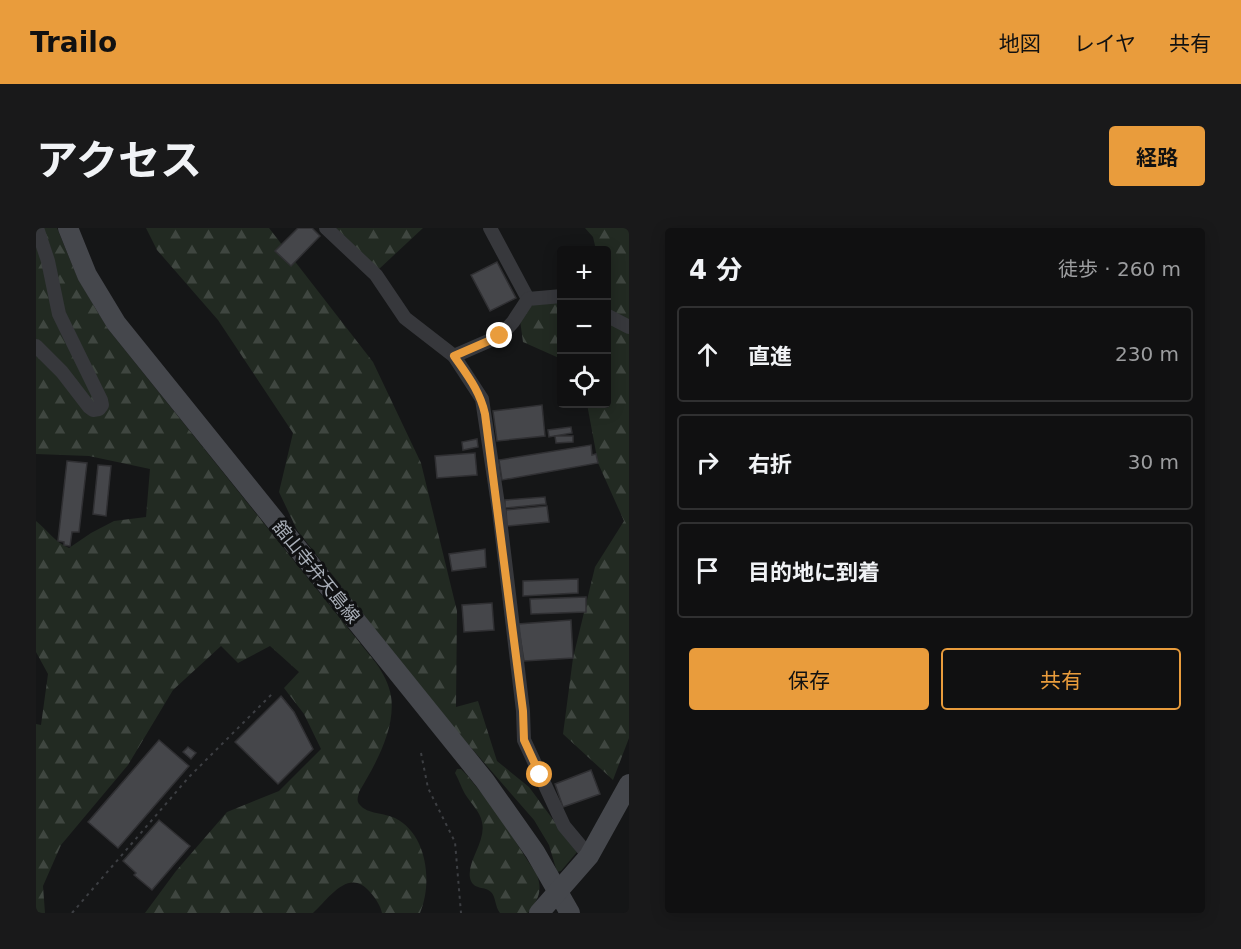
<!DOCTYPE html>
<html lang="ja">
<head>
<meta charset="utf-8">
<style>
	body { margin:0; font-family:"DejaVu Sans","Noto Sans JP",sans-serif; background:#19191a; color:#f1f3f6 }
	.controls { position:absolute; right:18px; top:18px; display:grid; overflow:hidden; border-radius:6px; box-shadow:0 3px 15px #0003 }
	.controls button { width:54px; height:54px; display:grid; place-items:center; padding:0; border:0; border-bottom:2px solid #303031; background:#101011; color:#f1f3f6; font:30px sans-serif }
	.stop { position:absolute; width:18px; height:18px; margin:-14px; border:4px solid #e99c3c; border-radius:50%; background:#fff }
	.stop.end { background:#e99c3c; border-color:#fff; box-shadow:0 2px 6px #0008 }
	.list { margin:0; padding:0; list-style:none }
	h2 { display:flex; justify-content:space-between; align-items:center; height:78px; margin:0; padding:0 24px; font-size:26px }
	h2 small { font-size:20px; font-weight:400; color:#9c9d9f }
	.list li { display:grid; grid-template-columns:39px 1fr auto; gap:18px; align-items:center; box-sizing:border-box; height:96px; margin:0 12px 12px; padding:0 12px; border:2px solid #303031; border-radius:6px }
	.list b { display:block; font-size:22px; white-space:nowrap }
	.list em { font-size:20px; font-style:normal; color:#9c9d9f }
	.actions { display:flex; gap:12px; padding:18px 24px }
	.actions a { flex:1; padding:14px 0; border:2px solid #e99c3c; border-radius:6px; text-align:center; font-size:21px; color:#e99c3c }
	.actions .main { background:#e99c3c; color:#111 }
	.icon { flex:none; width:33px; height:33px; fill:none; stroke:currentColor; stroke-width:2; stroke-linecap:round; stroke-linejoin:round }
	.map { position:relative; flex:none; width:593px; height:685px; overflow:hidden; border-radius:6px }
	header { display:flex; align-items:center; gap:36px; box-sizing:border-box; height:84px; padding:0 30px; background:#e99c3c; color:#111 }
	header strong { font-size:28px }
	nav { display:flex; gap:33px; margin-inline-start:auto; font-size:21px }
	.intro { display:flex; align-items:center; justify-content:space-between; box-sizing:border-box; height:144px; padding:0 36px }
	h1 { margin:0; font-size:42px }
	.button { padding:15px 27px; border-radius:6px; background:#e99c3c; color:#111; font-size:21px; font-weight:700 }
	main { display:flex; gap:36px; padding:0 36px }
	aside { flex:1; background:#101011; border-radius:6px; box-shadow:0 3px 15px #0003 }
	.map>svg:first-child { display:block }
</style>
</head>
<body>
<header>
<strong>Trailo</strong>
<nav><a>地図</a><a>レイヤ</a><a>共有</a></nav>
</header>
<div class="intro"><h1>アクセス</h1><a class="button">経路</a></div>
<main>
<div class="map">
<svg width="593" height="685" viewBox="0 0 593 685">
	<defs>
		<pattern id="forest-firs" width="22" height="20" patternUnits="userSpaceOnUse" patternTransform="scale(1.5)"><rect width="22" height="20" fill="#222a22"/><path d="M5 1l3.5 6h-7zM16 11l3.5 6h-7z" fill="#3f4640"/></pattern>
	</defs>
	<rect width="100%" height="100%" fill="#151617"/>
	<g fill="url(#forest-firs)">
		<path d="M0,0H21L42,51L72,101L340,435C347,445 353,456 355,468C360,501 339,537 323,564C322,569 320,573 324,577C331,586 349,585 359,590C391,606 397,654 384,685H346C344,677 340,671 334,664C313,639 294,669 277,685H109L140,643L191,584L243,563L285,521L268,486L248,460L263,444L234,418L202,435L185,418L137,462L92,537L25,617L7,658L9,685H0V496L5,497L12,446L0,424V293C12,303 19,314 33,320L55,305L78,293L110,289L114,241L53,228L0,226Z"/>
		<polygon points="110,0 233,0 337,134 385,235 421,383 420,479 442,473 461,533 493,559 541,624 525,643 521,644 513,617 498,592 397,476 261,302 243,264 257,205 182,92 121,22"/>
		<polygon points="300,0 387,0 342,42"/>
		<polygon points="549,0 593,0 593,510 577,552 527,506 537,430 559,339 588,293 562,235 551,176 570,176 570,22 560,22 557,9"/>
		<polygon points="525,61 525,134 523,130 487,114 483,85"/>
		<path d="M421,541H425L430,546L459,582L501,647C507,663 502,672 492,685H464C459,679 460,669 455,664C449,658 439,662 435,653C428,636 451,614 446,594C444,583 435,576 429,566C425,559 423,552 419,545Z"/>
	</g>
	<g fill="#45464a" stroke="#303033" stroke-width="1.5">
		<polygon points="262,0 276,0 284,8 255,38 239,23"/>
		<polygon points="461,34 480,70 454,83 435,47"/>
		<polygon points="506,177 509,208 461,213 457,183"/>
		<polygon points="535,199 536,205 513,209 512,202"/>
		<polygon points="519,208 537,208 537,214 520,215"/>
		<polygon points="441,211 442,219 427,222 426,214"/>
		<polygon points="555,217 556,227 560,226 562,235 466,252 463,232"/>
		<polygon points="439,225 441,247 401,250 399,228"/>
		<polygon points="31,233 51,235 43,304 36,304 34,318 28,317 28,314 22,313"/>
		<polygon points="62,237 75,238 70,288 57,286"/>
		<polygon points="509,269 510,276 469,280 469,272"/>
		<polygon points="511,278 513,294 471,298 470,282"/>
		<polygon points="449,321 450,339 416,343 413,326"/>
		<polygon points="542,351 542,365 487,368 487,353"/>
		<polygon points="550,369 550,384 495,386 494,371"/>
		<polygon points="456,375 458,402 428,404 426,377"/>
		<polygon points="535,392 537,430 488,433 482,396"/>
		<polygon points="245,468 258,484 277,521 242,556 199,514"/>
		<polygon points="123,512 153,538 82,620 52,594"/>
		<polygon points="152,519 160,525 155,531 147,524"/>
		<polygon points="555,542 564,566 527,579 519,556"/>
		<polygon points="123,592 154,618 116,662 98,647 100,645 87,633"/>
	</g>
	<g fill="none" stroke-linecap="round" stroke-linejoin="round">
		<g stroke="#3d3f43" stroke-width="2" stroke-dasharray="3 4.5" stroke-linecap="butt">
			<polyline points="385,525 392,560 419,614 425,685"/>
			<polyline points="36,685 153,549 238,464"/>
		</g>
		<g stroke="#37383c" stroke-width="14">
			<polyline points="290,0 340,47 369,90 418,128 446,171 463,283 487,483 488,512 528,598 553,628"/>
			<polyline points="454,0 492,71"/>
			<polyline points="570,87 593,99"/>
			<polyline points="0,118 26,144 53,179 57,182 63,181 66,177 65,172 23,86 12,33 1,0"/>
			<polyline points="418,128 464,108 477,94 492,71 526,68"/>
		</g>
		<g stroke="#45474c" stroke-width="20">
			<polyline points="32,0 51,47 80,95 449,553 499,624 534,685"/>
			<polyline points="503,685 553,628 593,556"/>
		</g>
	</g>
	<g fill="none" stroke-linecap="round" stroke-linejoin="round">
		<path stroke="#e99c3c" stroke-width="8" d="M464,108L418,128C431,147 444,163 449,186L487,483L488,512L504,547"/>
	</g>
	<g text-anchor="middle" stroke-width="6" stroke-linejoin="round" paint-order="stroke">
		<g font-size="18" fill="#a8aeb7" stroke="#101112">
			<text transform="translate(280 344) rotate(51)" y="6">舘山寺弁天島線</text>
		</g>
	</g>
</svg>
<div class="controls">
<button>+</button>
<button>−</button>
<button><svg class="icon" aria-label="locate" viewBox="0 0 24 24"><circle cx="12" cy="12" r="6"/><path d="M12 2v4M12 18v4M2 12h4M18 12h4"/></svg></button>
</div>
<div class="stop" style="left:504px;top:547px"></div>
<div class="stop end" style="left:464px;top:108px"></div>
</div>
<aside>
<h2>4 分<small>徒歩 · 260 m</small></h2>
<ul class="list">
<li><svg class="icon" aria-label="ahead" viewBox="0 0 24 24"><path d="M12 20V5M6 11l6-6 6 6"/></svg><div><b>直進</b></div><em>230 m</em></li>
<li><svg class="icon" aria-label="right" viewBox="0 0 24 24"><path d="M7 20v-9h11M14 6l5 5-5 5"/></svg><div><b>右折</b></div><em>30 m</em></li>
<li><svg class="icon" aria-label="arrive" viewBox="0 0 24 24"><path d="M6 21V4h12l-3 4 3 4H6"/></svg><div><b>目的地に到着</b></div></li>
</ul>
<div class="actions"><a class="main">保存</a><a>共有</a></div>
</aside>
</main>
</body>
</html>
